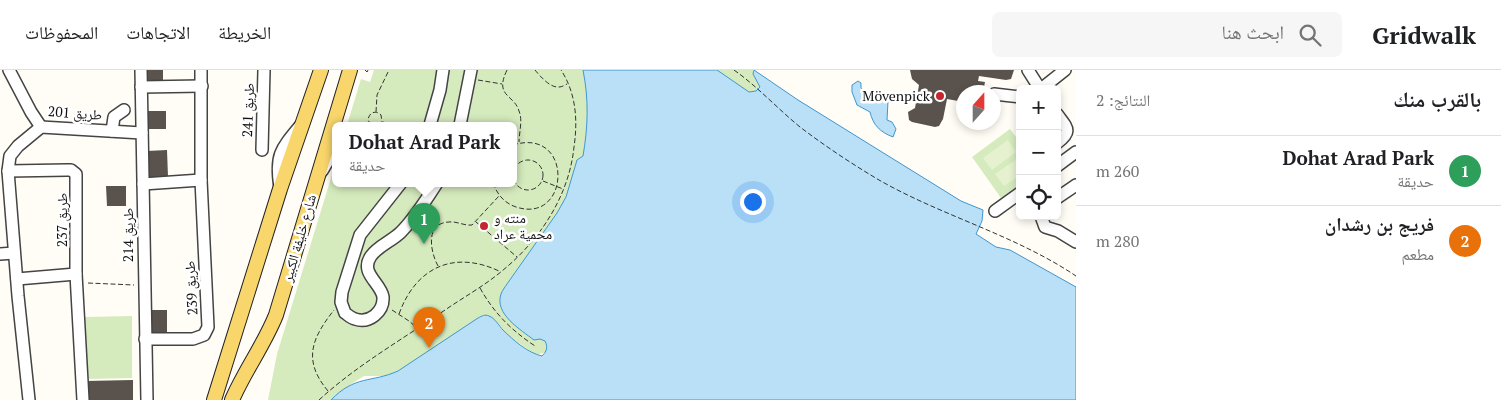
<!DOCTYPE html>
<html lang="ar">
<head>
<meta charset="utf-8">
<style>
	body { margin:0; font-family:"PT Serif","Noto Naskh Arabic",serif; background:#f6f6f6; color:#202124; direction:rtl }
	.controls { position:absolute; right:15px; top:15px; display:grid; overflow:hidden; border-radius:8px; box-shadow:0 2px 8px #0003 }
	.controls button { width:45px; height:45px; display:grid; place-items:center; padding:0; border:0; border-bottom:1px solid #e0e0e0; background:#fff; color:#202124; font:25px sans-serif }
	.compass { position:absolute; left:956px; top:15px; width:45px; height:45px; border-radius:50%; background:#fff; box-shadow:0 2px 8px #0003; rotate:21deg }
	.you { position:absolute; left:752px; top:131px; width:18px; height:18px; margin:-12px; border:4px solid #fff; border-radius:50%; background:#1a73e8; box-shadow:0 0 0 8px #1a73e833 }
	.badge { display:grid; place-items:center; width:32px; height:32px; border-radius:50%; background:#c4262e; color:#fff; font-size:16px; font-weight:700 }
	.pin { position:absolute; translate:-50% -41px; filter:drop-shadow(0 1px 2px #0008) }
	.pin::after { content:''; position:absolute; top:26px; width:18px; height:15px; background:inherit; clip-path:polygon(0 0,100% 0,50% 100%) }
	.popup { position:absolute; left:332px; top:52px; width:185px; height:65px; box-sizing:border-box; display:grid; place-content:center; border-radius:8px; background:#fff; filter:drop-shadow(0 1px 4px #0005); font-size:16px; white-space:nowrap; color:#757577 }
	.popup b { font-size:19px; color:#202124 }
	.popup::after { content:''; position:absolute; left:50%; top:100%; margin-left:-10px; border:10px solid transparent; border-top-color:#fff }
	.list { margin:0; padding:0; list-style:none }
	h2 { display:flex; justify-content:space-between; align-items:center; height:65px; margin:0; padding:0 20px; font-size:21px }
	h2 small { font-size:16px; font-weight:400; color:#757577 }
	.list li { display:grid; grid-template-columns:32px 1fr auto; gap:15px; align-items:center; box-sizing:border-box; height:70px; padding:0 20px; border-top:1px solid #e0e0e0 }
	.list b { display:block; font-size:19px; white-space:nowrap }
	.list p { margin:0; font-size:16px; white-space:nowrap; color:#757577 }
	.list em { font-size:16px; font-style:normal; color:#757577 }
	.icon { flex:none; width:28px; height:28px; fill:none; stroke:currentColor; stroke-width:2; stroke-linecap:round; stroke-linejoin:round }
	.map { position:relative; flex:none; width:1076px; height:330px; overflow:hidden; direction:ltr }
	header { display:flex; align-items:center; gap:30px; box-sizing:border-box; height:70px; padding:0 25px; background:#fff; border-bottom:1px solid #e0e0e0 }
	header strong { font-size:24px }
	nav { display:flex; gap:28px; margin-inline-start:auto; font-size:18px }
	.search { width:350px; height:45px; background:#f6f6f6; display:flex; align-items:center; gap:12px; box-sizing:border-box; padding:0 18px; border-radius:8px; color:#757577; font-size:19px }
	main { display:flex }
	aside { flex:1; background:#fff }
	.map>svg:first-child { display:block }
</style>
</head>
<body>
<header>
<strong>Gridwalk</strong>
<div class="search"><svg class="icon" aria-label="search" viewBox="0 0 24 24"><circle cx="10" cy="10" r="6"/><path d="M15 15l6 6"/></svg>ابحث هنا</div>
<nav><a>الخريطة</a><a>الاتجاهات</a><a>المحفوظات</a></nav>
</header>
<main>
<aside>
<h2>بالقرب منك<small>النتائج: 2</small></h2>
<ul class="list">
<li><span class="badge" style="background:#2e9e5b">1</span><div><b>Dohat Arad Park</b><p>حديقة</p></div><em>260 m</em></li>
<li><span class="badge" style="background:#e8710a">2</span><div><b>فريج بن رشدان</b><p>مطعم</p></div><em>280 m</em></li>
</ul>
</aside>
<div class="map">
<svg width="1076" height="330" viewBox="0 0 1076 330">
	<rect width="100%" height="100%" fill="#fffdf5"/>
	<g fill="#d5ebbd">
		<path d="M374,0H583C589,30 588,57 583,86L577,90L566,127L557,143L507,214L540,269L545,271L547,276L546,282L536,285L509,266L497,253L387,306H364L351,314L331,330H268L277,284L335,95V113H513V55H347L361,9L370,12Z"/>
		<polygon points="717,0 753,0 753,4 760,17 756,21 748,22"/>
		<polygon points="1010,59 1020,72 1020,114 1001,128 972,87"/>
		<polygon points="132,246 132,308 86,309 85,247"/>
	</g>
	<g fill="#e6f2cf">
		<polygon points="1008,70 1016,82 992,100 983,88"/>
		<polygon points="1020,87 1020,105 1004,116 995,104"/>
	</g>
	<g fill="#b9e0f7" stroke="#3f96cf">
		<path d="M583,0H717L749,22L756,21L760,17L753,4L754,0L798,30L961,131L983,140L982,151L976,164L996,177L1010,180L1076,217V330H331C355,305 371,313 398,301L478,248C482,246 485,244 489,246C495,248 499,256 503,260C513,270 528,283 542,286C547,281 548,277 545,271L540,269L534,270C521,260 494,244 501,224C502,221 505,217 507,214L557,143L566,127L577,90L583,86C588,57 589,30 583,0Z"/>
		<path d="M858,11L861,13V18C867,24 872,24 880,22L888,31L887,50L892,52L896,59L893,67C880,62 873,55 870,42L857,35L852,22V15Z"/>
	</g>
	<g fill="#5a524d">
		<rect x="144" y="0" width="19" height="10"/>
		<polygon points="910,0 1014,0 1011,9 1006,10 979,6 978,11 985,12 983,22 964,22 964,32 947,29 943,49 939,56 935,57 912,52 909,50 908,42 915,38 919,15 912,9"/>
		<rect x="145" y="41" width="21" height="18"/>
		<polygon points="167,80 168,107 148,108 147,81"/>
		<polygon points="106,116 126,116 126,136 107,136"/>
		<rect x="146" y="240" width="21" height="22"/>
		<polygon points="133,310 133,330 87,330 86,311"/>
	</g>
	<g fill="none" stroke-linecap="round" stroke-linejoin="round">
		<g stroke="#444" stroke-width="14">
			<g id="minor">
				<polyline points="9,0 31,42 41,57"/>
				<polyline points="141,0 147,330"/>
				<polyline points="1028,0 1040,19"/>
				<polyline points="141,17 202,16"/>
				<polyline points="1041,19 1065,0"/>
				<polyline points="994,24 1020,27"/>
				<path d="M1057,44C1067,58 1073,61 1057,73"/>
				<polyline points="430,55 440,20 443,0"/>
				<polyline points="460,55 471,0"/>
				<polyline points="41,57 142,63"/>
				<polyline points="112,61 114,47 124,40"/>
				<polyline points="262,80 264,0"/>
				<polyline points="1057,96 1076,82"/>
				<polyline points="8,101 67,100 71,100 76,104 76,204 83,330"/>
				<polyline points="322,101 335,79"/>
				<path d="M401,113L360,165L342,222L341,232L345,243C348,245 351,248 355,249C369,254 384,242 383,227C381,213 359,203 371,186C378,176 392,171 401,162C415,148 426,130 437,113"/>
				<polyline points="143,114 201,110"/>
				<path d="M280,118C275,86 280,80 300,56"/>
				<polyline points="1057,128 1076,115"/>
				<polyline points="995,141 1020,123"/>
				<polyline points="1041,146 1045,157 1058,161 1076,172"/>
				<polyline points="0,184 14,183"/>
				<polyline points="17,209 76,204"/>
				<polyline points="145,269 193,269 204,265 208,257 201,110 201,0"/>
				<polyline points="29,330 18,226 8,101 10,86 18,76 41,57"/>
			</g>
		</g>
		<g stroke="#222" stroke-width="16">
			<g id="major">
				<polyline points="214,330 280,119 321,0"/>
				<path d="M232,330C245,300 264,275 276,245L350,0"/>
			</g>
		</g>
		<g stroke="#333" stroke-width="1" stroke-dasharray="5 2.5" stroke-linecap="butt">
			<polyline points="365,0 367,2 368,0"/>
			<path d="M507,0C494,27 514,24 519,41C523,50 519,63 519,72"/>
			<path d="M535,0C540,6 550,18 559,17C562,17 565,15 567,14"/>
			<path d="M734,0C758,17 778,39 800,57C825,76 852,94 879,110C942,146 1015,165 1076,206"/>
			<polyline points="478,10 502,14"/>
			<polyline points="376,42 377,25 389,0"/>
			<polyline points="383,52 392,55"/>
			<path d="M371,55L368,50C369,42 376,40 381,45L382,52"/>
			<polyline points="379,55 382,52"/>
			<circle cx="528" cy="105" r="15"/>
			<polyline points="543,111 563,119"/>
			<path d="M493,113C497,124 504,133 516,137C571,155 574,56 513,75"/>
			<polyline points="426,149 437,157"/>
			<polyline points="476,152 517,187"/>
			<path d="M438,196C430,181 425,153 449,152C457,151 464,156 472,155L499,126"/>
			<polyline points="88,213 134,215"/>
			<path d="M480,218C494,243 511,260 535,276"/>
			<polyline points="392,240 409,251 417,258"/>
			<path d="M399,244C416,197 454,180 499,201"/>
			<path d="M328,321C302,290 312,268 334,240"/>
			<path d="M319,330C357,295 403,269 445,240C464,227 484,216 502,201C540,170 569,126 574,77C578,50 576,23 561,0"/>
		</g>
		<use href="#minor" stroke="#fff" stroke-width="11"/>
		<use href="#major" stroke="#f9d66b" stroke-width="14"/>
	</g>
	<g fill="#c4262e" stroke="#fff" stroke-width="2">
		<circle cx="940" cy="26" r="5"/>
		<circle cx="484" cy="156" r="5"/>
	</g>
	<g text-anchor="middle" stroke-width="5" stroke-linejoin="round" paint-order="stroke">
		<g font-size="14" fill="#111" stroke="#fff" text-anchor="end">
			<text x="930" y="31">Mövenpick</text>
			<text x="494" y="153" text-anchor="start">منته و<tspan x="494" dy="16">محمية عراد</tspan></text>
		</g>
		<g font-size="14" fill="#111" stroke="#fff">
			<text transform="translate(248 40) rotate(-88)" y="5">طريق 241</text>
			<text transform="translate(75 43) rotate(4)" y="5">طريق 201</text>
			<text transform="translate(62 150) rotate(-90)" y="5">طريق 237</text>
			<text transform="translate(128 165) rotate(-90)" y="5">طريق 214</text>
			<text transform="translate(299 168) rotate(-74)" y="5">شارع خليفة الكبير</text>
			<text transform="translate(191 218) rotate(-93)" y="5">طريق 239</text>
		</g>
	</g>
</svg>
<div class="controls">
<button>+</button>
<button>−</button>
<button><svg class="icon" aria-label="locate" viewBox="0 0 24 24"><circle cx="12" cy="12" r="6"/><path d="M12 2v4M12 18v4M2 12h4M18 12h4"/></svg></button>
</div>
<svg class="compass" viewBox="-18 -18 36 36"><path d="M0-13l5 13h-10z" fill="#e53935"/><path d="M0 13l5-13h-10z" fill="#757577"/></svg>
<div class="you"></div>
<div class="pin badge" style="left:424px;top:174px;background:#2e9e5b">1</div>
<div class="popup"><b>Dohat Arad Park</b>حديقة</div>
<div class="pin badge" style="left:429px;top:278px;background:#e8710a">2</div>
</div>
</main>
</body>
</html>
